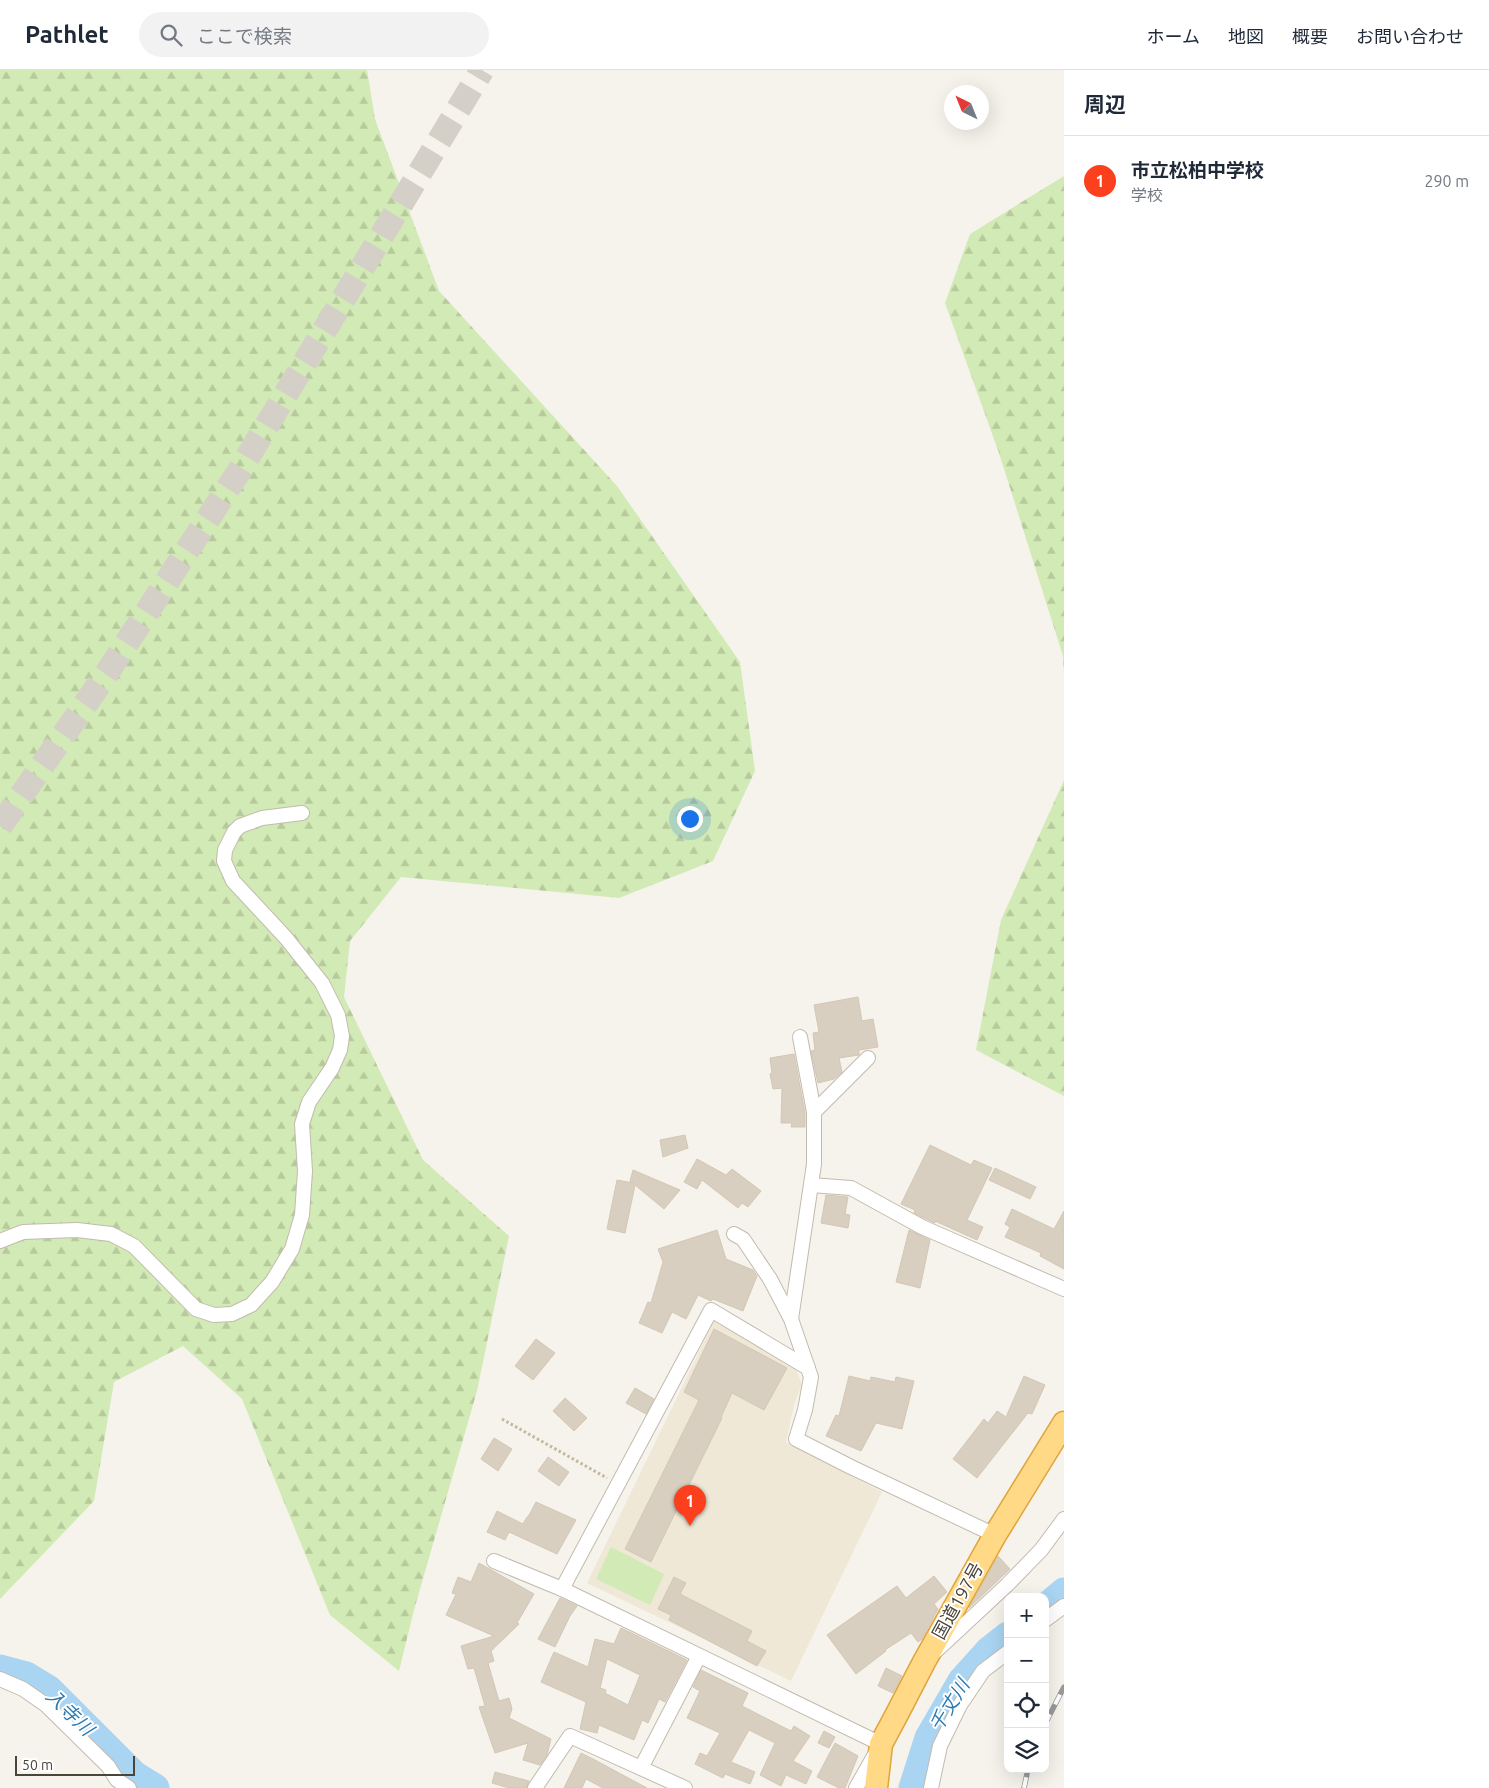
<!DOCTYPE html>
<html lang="ja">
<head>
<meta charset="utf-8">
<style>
	body { margin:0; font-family:Ubuntu,"Noto Sans JP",sans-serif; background:#f2f2f3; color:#1f2937 }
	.controls { position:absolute; right:15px; bottom:15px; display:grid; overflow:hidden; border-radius:10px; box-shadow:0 5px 20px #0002 }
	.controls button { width:45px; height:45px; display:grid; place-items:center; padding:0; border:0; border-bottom:1px solid #e0e1e3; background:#fff; color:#1f2937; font:25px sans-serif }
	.compass { position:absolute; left:944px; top:15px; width:45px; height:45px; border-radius:50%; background:#fff; box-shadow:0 5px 20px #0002; rotate:317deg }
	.scale { position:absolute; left:15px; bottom:12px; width:120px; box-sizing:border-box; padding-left:5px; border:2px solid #4b4439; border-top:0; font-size:14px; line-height:18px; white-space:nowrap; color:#4b4439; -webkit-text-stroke:4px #fff; paint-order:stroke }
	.you { position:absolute; left:689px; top:748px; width:18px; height:18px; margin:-12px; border:4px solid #fff; border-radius:50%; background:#1a73e8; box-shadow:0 0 0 8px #1a73e833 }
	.badge { display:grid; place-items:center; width:32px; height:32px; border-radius:50%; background:#fc3f1d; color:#fff; font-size:16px; font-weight:700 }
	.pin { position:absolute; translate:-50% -41px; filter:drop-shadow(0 1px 2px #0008) }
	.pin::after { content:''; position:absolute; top:26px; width:18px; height:15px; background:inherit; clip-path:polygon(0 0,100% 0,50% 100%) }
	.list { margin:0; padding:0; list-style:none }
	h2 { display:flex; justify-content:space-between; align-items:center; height:65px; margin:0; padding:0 20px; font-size:21px }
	h2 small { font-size:16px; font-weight:400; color:#747a83 }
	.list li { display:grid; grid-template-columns:32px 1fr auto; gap:15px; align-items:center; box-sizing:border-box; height:90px; padding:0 20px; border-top:1px solid #e0e1e3 }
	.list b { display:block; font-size:19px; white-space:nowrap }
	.list p { margin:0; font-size:16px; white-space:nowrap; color:#747a83 }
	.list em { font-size:16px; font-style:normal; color:#747a83 }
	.icon { flex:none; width:28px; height:28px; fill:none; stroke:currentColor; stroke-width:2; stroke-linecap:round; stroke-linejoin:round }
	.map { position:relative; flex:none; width:1064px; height:1718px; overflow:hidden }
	header { display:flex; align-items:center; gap:30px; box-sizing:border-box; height:70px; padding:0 25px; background:#fff; border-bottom:1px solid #e0e1e3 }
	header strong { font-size:24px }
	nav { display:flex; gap:28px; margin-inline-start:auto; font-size:18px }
	.search { width:350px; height:45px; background:#f2f2f3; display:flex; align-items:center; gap:12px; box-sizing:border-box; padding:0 18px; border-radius:28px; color:#747a83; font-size:19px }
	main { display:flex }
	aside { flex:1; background:#fff }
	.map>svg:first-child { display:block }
</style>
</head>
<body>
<header>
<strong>Pathlet</strong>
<div class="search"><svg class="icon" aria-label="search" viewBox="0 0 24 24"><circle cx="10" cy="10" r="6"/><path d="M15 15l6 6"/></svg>ここで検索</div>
<nav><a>ホーム</a><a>地図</a><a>概要</a><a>お問い合わせ</a></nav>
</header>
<main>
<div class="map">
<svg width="1064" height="1718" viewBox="0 0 1064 1718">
	<defs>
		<pattern id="forest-firs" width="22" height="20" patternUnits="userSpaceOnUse" patternTransform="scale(1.25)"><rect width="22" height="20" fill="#d2eab5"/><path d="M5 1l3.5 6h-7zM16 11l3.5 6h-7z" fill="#b6ca9c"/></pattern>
	</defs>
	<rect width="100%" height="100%" fill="#f6f3ec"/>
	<polygon fill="#efe8d6" points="714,1251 795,1297 802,1314 794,1335 786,1372 882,1422 791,1611 587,1513"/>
	<g fill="url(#forest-firs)">
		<polygon points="0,0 367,0 375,49 439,221 617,416 740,592 755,701 713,791 619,828 401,807 350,871 344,927 423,1090 509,1166 477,1321 414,1540 399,1601 330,1545 242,1329 183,1276 114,1312 94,1431 0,1529"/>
		<polygon points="1064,106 1064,604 1063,586 999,383 945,233 970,164"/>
		<polygon points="1064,710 1064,1026 976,980 1001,850"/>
	</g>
	<polygon fill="#d2eab5" points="611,1477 664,1504 650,1535 596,1509"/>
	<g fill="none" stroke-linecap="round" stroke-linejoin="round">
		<g stroke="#a9d4f2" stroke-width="29">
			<polyline points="1045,1538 1064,1522"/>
			<polyline points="0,1599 26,1606 49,1620 134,1705 155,1718"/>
			<polyline points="913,1718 929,1668 962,1611 989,1581 1008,1566"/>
		</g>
	</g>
	<g fill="#d8cfc1" stroke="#d3c7b4" fill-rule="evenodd">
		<polygon points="858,927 862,951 873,949 878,977 859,980 859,985 839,988 842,1002 834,1009 818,1013 811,981 815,980 813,963 819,962 814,935"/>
		<polygon points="794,984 805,1043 805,1057 791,1057 792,1053 781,1053 782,1018 773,1019 770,1004 772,1003 770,988"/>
		<polygon points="685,1065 688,1078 663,1087 660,1070"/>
		<polygon points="930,1075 971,1095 974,1090 992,1098 967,1150 983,1157 977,1170 935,1151 935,1153 926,1149 914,1143 915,1140 901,1134"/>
		<polygon points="697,1089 726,1105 732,1099 761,1121 748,1137 742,1133 738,1138 702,1110 697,1119 684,1112"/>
		<polygon points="995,1098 1036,1117 1030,1129 989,1110"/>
		<polygon points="633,1100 680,1120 664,1139 635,1115 625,1163 607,1159 617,1110 633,1113 630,1111"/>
		<polygon points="826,1125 848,1127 845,1144 850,1145 848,1158 821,1153"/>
		<polygon points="1012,1139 1054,1159 1064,1141 1064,1199 1040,1186 1041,1183 1005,1167 1010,1157 1005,1154"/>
		<polygon points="717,1160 726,1189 753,1200 757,1206 743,1241 713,1229 711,1231 698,1225 686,1249 672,1242 662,1263 639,1253 648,1232 651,1233 663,1192 658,1179"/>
		<polygon points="909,1160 930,1170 920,1218 896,1212"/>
		<polygon points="714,1259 787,1298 764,1340 732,1323 721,1347 722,1348 651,1492 625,1479 699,1330 684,1322"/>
		<polygon points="536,1269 555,1283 533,1310 515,1296"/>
		<polygon points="849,1306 870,1311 871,1307 895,1312 896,1307 914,1311 902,1359 876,1353 861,1381 826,1366 836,1345 839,1346"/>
		<polygon points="1024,1306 1045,1315 1032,1344 1028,1343 977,1408 953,1389 984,1349 988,1353 997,1341 1006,1347"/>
		<polygon points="635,1318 654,1329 646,1344 626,1333"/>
		<polygon points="565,1328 587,1348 574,1361 553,1341"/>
		<polygon points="494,1368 512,1379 498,1401 481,1389"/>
		<polygon points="548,1387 569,1402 559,1416 538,1401"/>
		<polygon points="536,1432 576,1450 557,1484 509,1462 505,1470 487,1462 497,1441 523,1454 527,1447 528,1447"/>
		<polygon points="998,1486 1010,1499 969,1538"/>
		<polygon points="479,1493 534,1524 517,1553 519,1554 491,1581 494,1591 488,1593 499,1631 509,1628 512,1639 509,1648 551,1669 547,1685 540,1695 523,1690 528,1673 495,1683 479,1637 485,1636 474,1598 468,1599 461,1576 494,1566 446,1545 456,1524 452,1523 458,1507 471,1512"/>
		<polygon points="934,1506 947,1522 934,1534 938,1539 922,1569 918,1572 911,1563 885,1580 886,1581 856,1604 827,1565 897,1516 906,1528"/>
		<polygon points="674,1507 686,1513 680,1524 752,1561 747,1571 766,1581 757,1596 669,1550 671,1545 658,1539"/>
		<polygon points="560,1528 577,1536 570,1546 555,1577 538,1569"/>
		<path d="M621,1558L687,1590L665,1632L659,1629L648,1653L642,1650L634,1670L599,1655L597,1663L580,1659L586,1632L541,1612L554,1582L588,1597L595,1569L614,1574ZM607,1589L640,1605L628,1635L605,1623L606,1620L600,1618Z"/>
		<polygon points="886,1598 902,1606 893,1623 878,1616"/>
		<polygon points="701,1600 748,1623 742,1636 791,1661 794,1656 810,1666 793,1691 812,1701 806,1714 786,1705 781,1716 760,1705 775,1673 749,1660 731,1692 755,1702 750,1714 725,1704 723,1708 695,1694 700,1683 707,1686 720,1663 687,1648 700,1621 693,1617"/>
		<polygon points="824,1661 835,1667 829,1678 818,1673"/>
		<polygon points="835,1673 858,1686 845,1718 839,1718 817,1707"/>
		<polygon points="581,1683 595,1690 647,1718 603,1718 586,1709 582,1718 564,1718"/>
		<polygon points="495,1702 529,1711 526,1718 509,1718 492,1713"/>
	</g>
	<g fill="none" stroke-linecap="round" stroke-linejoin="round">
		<polyline stroke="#d4d0c8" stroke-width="25" stroke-dasharray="25 12" stroke-linecap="butt" points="0,756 107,603 238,403 482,0"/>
		<g stroke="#c2bbae" stroke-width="16">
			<g id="minor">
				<polyline points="800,967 814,1042"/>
				<polyline points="811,1115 851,1118 922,1157 1064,1219"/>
				<polyline points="734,1164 743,1169 770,1209 791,1249 811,1307 805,1340 796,1369 851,1397 995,1465"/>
				<polyline points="0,1171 23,1162 77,1160 111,1164 134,1176 196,1239 214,1245 232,1244 251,1235 272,1212 292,1179 302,1145 305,1101 302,1054 309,1032 332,998 340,980 342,966 338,945 322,913 286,868 233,811 224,791 225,780 234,762 240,756 262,748 302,743"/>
				<polyline points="791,1249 814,1094 814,1042 868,988"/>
				<polyline points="494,1491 562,1519 881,1674 856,1718"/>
				<polyline points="562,1519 711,1240 808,1298"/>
				<polyline points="1045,1550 1064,1536"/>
				<polyline points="936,1581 1008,1514 1041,1480 1064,1449"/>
				<polyline points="0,1609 23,1619 46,1635 108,1696 117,1710 129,1718"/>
				<polyline points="641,1698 699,1586"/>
				<polyline points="535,1718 570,1666 685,1718"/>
				<polyline points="931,1718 940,1676 960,1635 983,1601 1008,1582"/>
			</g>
		</g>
		<g stroke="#e0a43c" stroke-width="25">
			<polyline id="trunk" points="876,1718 881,1674 897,1644 924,1592 995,1465 1064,1353"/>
		</g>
		<polyline stroke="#c4b79f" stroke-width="3" stroke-dasharray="2.5 2.5" stroke-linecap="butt" points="502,1349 607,1408"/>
		<use href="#minor" stroke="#fff" stroke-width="14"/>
		<use href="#trunk" stroke="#ffd985" stroke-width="22"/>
		<g stroke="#9a9a9a" stroke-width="5.5">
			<g id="rail">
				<polyline points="1045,1654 1064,1617"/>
				<polyline points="1024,1718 1028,1699"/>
			</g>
		</g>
		<use href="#rail" stroke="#fff" stroke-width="4" stroke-dasharray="11" stroke-linecap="butt"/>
	</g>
	<g text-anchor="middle" stroke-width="4" stroke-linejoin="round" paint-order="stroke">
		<g font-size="18" fill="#4b4439" stroke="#fff">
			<text transform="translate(958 1531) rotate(-61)" y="6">国道197号</text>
		</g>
		<g font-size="19" font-style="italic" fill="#2e7ab2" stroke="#fff">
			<text transform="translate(949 1635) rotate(-58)" y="7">千丈川</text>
			<text transform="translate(70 1642) rotate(44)" y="7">入寺川</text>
		</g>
	</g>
</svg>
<div class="controls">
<button>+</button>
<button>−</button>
<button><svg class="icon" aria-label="locate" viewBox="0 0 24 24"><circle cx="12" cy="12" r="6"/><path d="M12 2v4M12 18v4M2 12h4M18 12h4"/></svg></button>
<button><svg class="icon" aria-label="layers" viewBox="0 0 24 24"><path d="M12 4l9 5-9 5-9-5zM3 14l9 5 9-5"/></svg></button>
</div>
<svg class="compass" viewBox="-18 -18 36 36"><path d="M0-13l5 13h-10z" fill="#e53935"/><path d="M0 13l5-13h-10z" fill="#747a83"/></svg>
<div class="scale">50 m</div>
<div class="you"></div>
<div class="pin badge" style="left:690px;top:1456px">1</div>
</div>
<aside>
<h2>周辺<small></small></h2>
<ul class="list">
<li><span class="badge">1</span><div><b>市立松柏中学校</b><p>学校</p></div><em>290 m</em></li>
</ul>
</aside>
</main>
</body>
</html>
